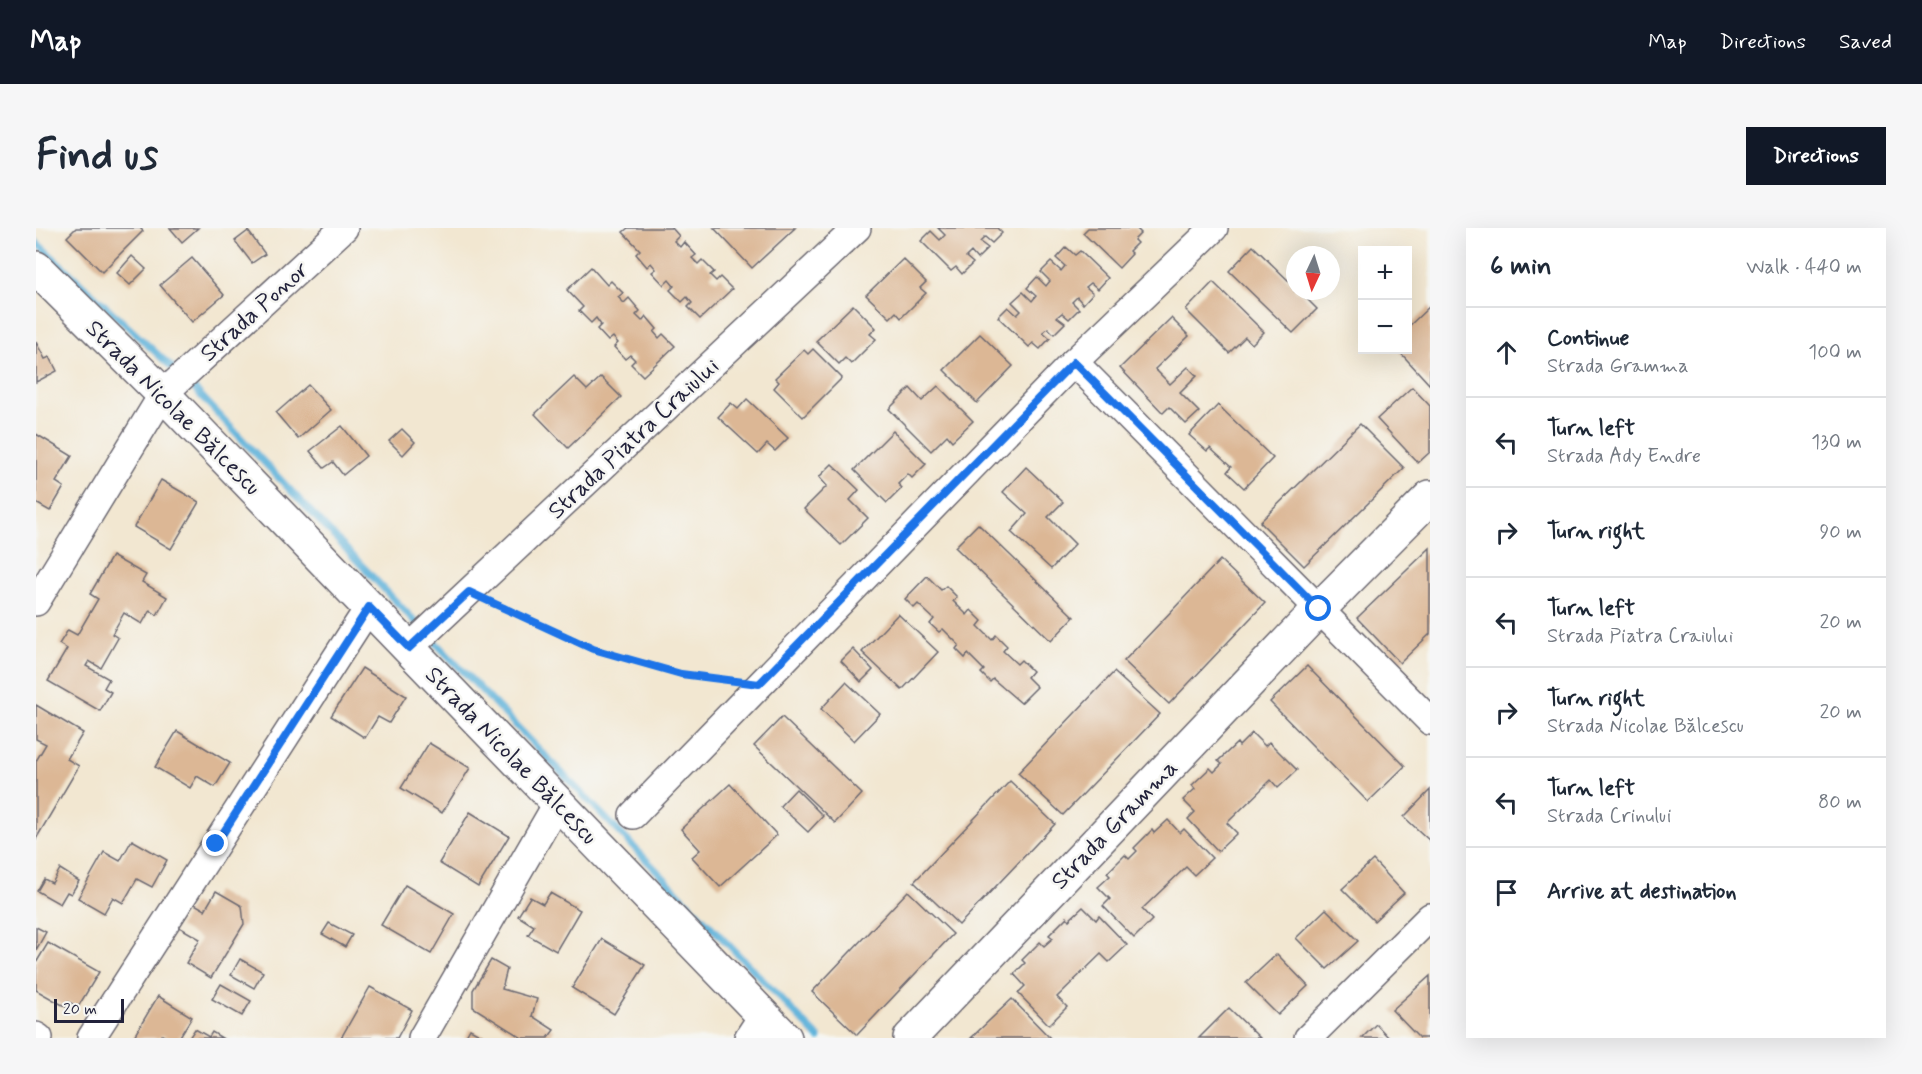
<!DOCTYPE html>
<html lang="en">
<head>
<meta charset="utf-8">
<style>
	body { margin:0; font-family:Mynerve,sans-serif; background:#f6f6f7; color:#1f2937 }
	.controls { position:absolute; right:18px; top:18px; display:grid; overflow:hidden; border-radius:0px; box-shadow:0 6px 24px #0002 }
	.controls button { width:54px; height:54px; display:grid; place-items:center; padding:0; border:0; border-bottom:2px solid #e0e1e3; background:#fff; color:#1f2937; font:30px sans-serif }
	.compass { position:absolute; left:1250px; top:18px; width:54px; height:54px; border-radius:50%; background:#fff; box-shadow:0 6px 24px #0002; rotate:184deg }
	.scale { position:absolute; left:18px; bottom:15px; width:70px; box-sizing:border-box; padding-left:6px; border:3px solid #22223b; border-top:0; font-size:16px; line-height:21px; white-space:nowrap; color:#22223b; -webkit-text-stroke:4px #f6f6f2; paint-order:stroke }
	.stop { position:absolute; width:18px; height:18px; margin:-14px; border:4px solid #1a73e8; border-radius:50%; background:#fff }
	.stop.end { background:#1a73e8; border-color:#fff; box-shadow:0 2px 6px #0008 }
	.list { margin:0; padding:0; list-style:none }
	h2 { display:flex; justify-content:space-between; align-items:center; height:78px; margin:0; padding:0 24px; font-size:26px }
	h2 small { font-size:20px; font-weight:400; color:#747a83 }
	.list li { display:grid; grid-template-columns:39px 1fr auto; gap:18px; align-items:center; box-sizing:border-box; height:90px; padding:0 24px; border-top:2px solid #e0e1e3 }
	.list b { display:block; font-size:22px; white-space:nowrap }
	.list p { margin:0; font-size:20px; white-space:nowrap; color:#747a83 }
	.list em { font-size:20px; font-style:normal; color:#747a83 }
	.icon { flex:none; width:33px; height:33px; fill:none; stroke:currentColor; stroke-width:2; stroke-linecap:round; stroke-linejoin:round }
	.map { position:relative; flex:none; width:1394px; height:810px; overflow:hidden; border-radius:0px }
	header { display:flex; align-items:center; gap:36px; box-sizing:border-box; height:84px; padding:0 30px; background:#111827; color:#fff }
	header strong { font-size:28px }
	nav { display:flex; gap:33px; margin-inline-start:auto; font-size:21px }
	.intro { display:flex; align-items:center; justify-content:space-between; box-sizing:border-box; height:144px; padding:0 36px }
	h1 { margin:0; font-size:42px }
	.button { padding:15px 27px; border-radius:0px; background:#111827; color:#fff; font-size:21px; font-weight:700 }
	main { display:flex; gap:36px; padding:0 36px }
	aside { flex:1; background:#fff; border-radius:0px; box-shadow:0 6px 24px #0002 }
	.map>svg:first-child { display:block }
</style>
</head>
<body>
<header>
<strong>Map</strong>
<nav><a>Map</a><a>Directions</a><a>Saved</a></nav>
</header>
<div class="intro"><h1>Find us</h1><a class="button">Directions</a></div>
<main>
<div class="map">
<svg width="1394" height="810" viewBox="0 0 1394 810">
	<rect width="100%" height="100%" fill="#f6f6f2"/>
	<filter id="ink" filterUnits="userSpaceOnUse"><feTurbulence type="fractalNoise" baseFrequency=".0167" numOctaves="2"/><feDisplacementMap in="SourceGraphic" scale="12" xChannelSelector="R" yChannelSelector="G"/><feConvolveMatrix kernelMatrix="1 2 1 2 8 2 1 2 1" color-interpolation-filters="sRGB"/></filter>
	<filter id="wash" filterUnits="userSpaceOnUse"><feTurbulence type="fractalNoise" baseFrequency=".008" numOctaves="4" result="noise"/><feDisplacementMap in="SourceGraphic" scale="24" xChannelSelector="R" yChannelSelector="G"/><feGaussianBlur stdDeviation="1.35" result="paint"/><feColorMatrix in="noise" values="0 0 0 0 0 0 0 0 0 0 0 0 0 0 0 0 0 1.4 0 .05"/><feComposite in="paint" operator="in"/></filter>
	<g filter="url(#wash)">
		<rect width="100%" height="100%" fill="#f2e7d1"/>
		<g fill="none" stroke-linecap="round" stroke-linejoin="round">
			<g stroke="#5eb2da" stroke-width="7">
				<polyline points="0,14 142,145"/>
				<polyline points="150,152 386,401"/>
				<polyline points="394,409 783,810"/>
			</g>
		</g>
		<g id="blocks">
			<g fill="#dcb795">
				<polygon points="40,0 104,0 107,3 66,44 31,9"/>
				<polygon points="134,0 162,0 146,14"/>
				<polygon points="592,0 636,0 643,8 638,13 644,19 648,14 660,27 656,30 662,36 666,32 678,44 674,47 680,53 684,49 696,61 664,91 652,79 656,75 651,69 646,74 634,62 638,58 633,52 628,57 616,44 620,41 615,35 611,39 600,26 604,22 587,4"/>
				<polygon points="678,0 759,0 716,40"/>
				<polygon points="902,0 961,0 966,5 956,15 949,9 944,14 952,20 941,31 935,24 930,29 937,35 926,46 920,39 915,43 885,13 895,3 904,12 909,7"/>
				<polygon points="1052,0 1100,0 1105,5 1098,12 1101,15 1093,23 1096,26 1083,40 1047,5"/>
				<polygon points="212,3 229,26 216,35 199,13"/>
				<polygon points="1217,18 1259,59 1259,63 1263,63 1281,81 1257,105 1193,43"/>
				<polygon points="1030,19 1039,27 1044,23 1072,50 1062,61 1055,55 1050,59 1057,65 1047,76 1041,69 1036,74 1043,81 1033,91 1026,85 1021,89 1029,95 1018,106 1012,100 1007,104 1014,110 1004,121 997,115 993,119 962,89 972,79 981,87 985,83 976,74 987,64 996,73 1000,68 991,60 1001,49 1010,58 1014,53 1005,44 1015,34 1025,43 1029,38 1020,30"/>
				<polygon points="96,28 110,41 94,57 81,45"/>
				<polygon points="156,30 188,67 156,94 124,57"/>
				<polygon points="867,31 890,54 884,60 890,65 865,90 860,84 854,90 830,67"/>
				<polygon points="555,39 571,57 575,53 587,65 582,69 588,75 593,70 604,83 600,87 606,93 610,88 621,101 618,104 623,110 627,106 639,118 607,148 595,136 599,132 594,127 589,131 578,119 582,115 577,109 572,113 561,101 565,97 560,90 555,95 543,83 547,79 531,62"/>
				<polygon points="1177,54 1228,104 1216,116 1209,109 1193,125 1150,82"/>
				<polygon points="817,77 840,100 834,106 840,111 815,136 809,130 803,136 780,113"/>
				<polygon points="1394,78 1394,157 1362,122 1372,122 1372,99"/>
				<polygon points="1135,90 1153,108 1119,141 1134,156 1152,139 1161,148 1144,165 1163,184 1150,196 1133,179 1127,185 1084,140"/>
				<polygon points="944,106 977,138 941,175 908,142"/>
				<polygon points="0,114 9,131 14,129 21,143 0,154"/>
				<polygon points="777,121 806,150 767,189 738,160 743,154 739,150 768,122 772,126"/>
				<polygon points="538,149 551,162 565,149 585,169 532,220 499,186"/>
				<polygon points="272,157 295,182 262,211 240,185"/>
				<polygon points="902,158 937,193 916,213 911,207 895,223 853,181 874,160 886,173"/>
				<polygon points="1376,159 1394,178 1394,224 1382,235 1341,191"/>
				<polygon points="711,171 752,210 739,223 731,216 722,226 682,189 695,175 702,181"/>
				<polygon points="1182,177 1237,230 1208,260 1191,244 1195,239 1174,220 1171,223 1153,207"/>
				<polygon points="1324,196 1368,240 1268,338 1224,294"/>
				<polygon points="306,198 330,228 307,247 297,234 288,240 274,223"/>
				<polygon points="366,201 379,214 367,227 353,213"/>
				<polygon points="857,203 890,236 876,250 872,246 862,256 866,260 851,275 818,242"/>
				<polygon points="0,206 36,228 20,254 28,259 14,283 0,275"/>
				<polygon points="796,236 823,262 814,272 832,290 805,317 768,281 791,258 783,249"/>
				<polygon points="990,239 1027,274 1012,289 1039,316 1015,341 975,304 991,286 967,264"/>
				<polygon points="125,252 163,274 135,321 98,299"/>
				<polygon points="942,296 1038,389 1015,413 919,319"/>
				<polygon points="1394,320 1394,406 1364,435 1321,390"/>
				<polygon points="76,328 110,347 106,354 131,369 121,387 114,382 106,396 88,385 76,406 82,410 65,440 53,433 50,438 73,451 68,460 75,464 64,483 12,453 31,421 23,416 32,402 41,407 62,371 54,366"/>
				<polygon points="1184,332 1229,375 1133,476 1088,433"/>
				<polygon points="891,348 905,362 910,358 921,369 917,373 931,387 935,382 946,393 942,398 956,412 960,407 971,418 967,423 981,436 985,432 996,443 991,449 1001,459 985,475 957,451 954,454 945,445 948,442 932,426 929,430 920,421 923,417 907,401 903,404 894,396 898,391 882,376 878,380 869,371"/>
				<polygon points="862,386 902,424 866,462 826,424"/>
				<polygon points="817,421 837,442 825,454 805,433"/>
				<polygon points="1271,438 1369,538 1332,574 1234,474"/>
				<polygon points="326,440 370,468 353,495 342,489 329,510 295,488"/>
				<polygon points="1078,444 1124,486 1027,587 982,545"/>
				<polygon points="810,454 844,486 818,513 785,481"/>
				<polygon points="0,477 47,505 31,531 43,538 0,611 0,533 10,516 0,511"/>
				<polygon points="746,489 826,566 799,595 718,518"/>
				<polygon points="141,503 194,535 179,559 161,548 154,560 119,539"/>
				<polygon points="1216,505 1229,518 1233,514 1261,542 1242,560 1235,552 1191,595 1201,605 1182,623 1152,591 1159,584 1147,572 1159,561 1156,557 1174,540 1178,544 1186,536 1182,533 1201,515 1203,518"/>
				<polygon points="393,515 434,540 406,585 365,560"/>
				<polygon points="974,553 1019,596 923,697 878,654"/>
				<polygon points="694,556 741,607 684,659 656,629 664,622 645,601"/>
				<polygon points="760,561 787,588 772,604 744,578"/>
				<polygon points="1394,562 1394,613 1368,589"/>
				<polygon points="434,584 473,608 442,659 403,635"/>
				<polygon points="1132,592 1144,605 1148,601 1176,630 1158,647 1150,639 1106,681 1116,692 1098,710 1067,678 1074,671 1062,659 1074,648 1071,645 1089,627 1093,631 1101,623 1098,620 1116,602 1118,605"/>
				<polygon points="96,612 131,632 116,659 101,651 87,675 77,669 68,685 42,670 68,624 84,633"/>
				<polygon points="1337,632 1368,665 1338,693 1306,661"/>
				<polygon points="24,641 43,653 35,666 31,664 24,676 1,663 8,651 16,655"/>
				<polygon points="369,657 418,686 395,726 345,697"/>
				<polygon points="180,663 206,678 208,696 175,750 150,735 164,711 143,699 157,675 169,682"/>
				<polygon points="872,663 917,706 821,807 776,764"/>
				<polygon points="514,665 544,682 520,723 492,707 498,698 482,688 494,669 507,676"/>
				<polygon points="1047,679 1060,692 1063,688 1091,717 1073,734 1065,726 1021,769 1031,779 1013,797 982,765 989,758 978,746 989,735 986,732 1004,714 1008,718 1017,710 1013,707 1031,689 1033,692"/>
				<polygon points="1290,681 1322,713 1291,741 1260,710"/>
				<polygon points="293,695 316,707 309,719 286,706"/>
				<polygon points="0,699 10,704 0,722"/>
				<polygon points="566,711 609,737 578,786 536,760"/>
				<polygon points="12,715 63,744 42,779 33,774 30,779 0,762 0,735"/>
				<polygon points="1241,726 1272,758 1242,787 1210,755"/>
				<polygon points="204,731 227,744 218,760 195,747"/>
				<polygon points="455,732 471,741 466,761 501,771 496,788 518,802 512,810 486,810 437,779 437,762"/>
				<polygon points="1394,748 1394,810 1383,810 1356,782"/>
				<polygon points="185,756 215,773 206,788 176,771"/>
				<polygon points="334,759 376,782 361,810 305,810"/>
				<polygon points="122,768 156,789 143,810 132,810 126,807 124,810 97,810"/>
				<polygon points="976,771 1014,810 935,810"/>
				<polygon points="1193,780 1224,810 1163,810"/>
				<polygon points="1340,796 1353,810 1326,810"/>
				<polygon points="159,801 173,809 176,804 186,810 153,810"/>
				<polygon points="434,801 451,810 429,810"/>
			</g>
		</g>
	</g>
	<g filter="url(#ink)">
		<use href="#blocks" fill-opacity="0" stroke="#6b6770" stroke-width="1.5"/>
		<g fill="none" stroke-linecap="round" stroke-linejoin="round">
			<g stroke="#6b6770" stroke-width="30">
				<g id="street">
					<polyline points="1038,134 1394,493"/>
					<polyline points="0,374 127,166 308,0"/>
					<polyline points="373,420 821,0"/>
					<polyline points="597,587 1038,134 1178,0"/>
					<polyline points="0,808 3,810"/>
					<polyline points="55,810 333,379"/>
					<polyline points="386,810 522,574"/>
					<polyline points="712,810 727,787"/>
					<polyline points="1272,810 1394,689"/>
				</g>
			</g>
			<g stroke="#6b6770" stroke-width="36">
				<g id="secondary">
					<polyline points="0,40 127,166 749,810"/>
					<polyline points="874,810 1283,381 1394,269"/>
				</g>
			</g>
			<polyline stroke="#6b6770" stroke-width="4" stroke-dasharray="1.5 4.5" stroke-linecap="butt" points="457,374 557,421 645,446 693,452"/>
			<use href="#street" stroke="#fff" stroke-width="27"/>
			<use href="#secondary" stroke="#fff" stroke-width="33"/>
		</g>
	</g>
	<g fill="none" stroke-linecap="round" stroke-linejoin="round" filter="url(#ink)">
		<polyline stroke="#1a73e8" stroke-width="8" points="180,616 333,379 373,420 433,364 557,421 645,446 723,456 1038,134 1283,381"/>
	</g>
	<g text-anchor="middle" stroke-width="5" stroke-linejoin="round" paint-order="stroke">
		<g font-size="24" fill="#22223b" stroke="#f6f6f2">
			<text transform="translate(218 83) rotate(-42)" y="8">Strada Ponor</text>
			<text transform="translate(138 179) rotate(45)" y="8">Strada Nicolae Bălcescu</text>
			<text transform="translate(597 210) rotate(-43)" y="8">Strada Piatra Craiului</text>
			<text transform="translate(476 527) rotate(46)" y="8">Strada Nicolae Bălcescu</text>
			<text transform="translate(1078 596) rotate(-46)" y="8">Strada Gramma</text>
		</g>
	</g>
</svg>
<div class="controls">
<button>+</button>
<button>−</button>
</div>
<svg class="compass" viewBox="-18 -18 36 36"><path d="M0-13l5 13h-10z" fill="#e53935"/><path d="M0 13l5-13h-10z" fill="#747a83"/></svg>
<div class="scale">20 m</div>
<div class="stop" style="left:1283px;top:381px"></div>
<div class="stop end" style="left:180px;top:616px"></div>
</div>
<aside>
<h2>6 min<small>Walk · 440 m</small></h2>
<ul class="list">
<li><svg class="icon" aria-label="ahead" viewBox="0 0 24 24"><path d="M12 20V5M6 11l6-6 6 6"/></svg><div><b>Continue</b><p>Strada Gramma</p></div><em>100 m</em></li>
<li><svg class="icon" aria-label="left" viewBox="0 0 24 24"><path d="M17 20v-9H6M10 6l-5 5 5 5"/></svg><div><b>Turn left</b><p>Strada Ady Endre</p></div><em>130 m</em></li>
<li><svg class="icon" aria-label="right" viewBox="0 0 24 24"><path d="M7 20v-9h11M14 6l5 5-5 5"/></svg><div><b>Turn right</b></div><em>90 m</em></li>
<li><svg class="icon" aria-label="left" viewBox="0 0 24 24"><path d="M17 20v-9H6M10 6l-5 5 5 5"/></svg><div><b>Turn left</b><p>Strada Piatra Craiului</p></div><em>20 m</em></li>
<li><svg class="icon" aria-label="right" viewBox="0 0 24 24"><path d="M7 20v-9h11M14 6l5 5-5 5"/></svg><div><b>Turn right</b><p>Strada Nicolae Bălcescu</p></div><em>20 m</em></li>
<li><svg class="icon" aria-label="left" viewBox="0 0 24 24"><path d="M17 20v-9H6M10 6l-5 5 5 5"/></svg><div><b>Turn left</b><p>Strada Crinului</p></div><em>80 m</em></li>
<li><svg class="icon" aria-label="arrive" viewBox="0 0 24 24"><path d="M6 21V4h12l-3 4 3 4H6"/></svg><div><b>Arrive at destination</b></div></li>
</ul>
</aside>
</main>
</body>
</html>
